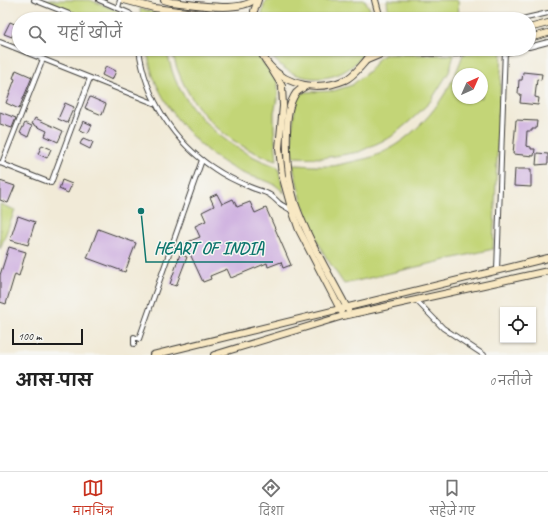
<!DOCTYPE html>
<html lang="hi">
<head>
<meta charset="utf-8">
<style>
	body { margin:0; font-family:Caveat,"Playpen Sans Deva",sans-serif; background:#f2f2f2; color:#222 }
	.controls { position:absolute; right:12px; bottom:12px; display:grid; overflow:hidden; border-radius:0px; box-shadow:0 1px 3px #0004 }
	.controls button { width:36px; height:36px; display:grid; place-items:center; padding:0; border:0; border-bottom:1px solid #e0e0e0; background:#fff; color:#222; font:20px sans-serif }
	.compass { position:absolute; left:452px; top:68px; width:36px; height:36px; border-radius:50%; background:#fff; box-shadow:0 1px 3px #0004; rotate:45deg }
	.scale { position:absolute; left:12px; bottom:10px; width:71px; box-sizing:border-box; padding-left:4px; border:2px solid #1c1c1c; border-top:0; font-size:11px; line-height:14px; white-space:nowrap; color:#1c1c1c; -webkit-text-stroke:3px #f6f6f2; paint-order:stroke }
	.list { margin:0; padding:0; list-style:none }
	h2 { display:flex; justify-content:space-between; align-items:center; height:52px; margin:0; padding:0 16px; font-size:17px }
	h2 small { font-size:13px; font-weight:400; color:#767676 }
	.icon { flex:none; width:22px; height:22px; fill:none; stroke:currentColor; stroke-width:2; stroke-linecap:round; stroke-linejoin:round }
	.map { position:relative; flex:none; width:548px; height:355px; overflow:hidden }
	.search { position:absolute; background:#fff; box-shadow:0 1px 3px #0004; left:12px; right:12px; top:12px; height:44px; display:flex; align-items:center; gap:10px; box-sizing:border-box; padding:0 14px; border-radius:22px; color:#767676; font-size:15px }
	.sheet { height:116px; background:#fff }
	nav { display:flex; justify-content:space-around; align-items:center; box-sizing:border-box; height:56px; border-top:1px solid #e0e0e0; background:#fff; font-size:11px; color:#767676 }
	nav a { display:grid; justify-items:center; gap:2px }
	nav .on { color:#c8321e }
	.map>svg:first-child { display:block }
</style>
</head>
<body>
<div class="map">
<svg width="548" height="355" viewBox="0 0 548 355">
	<rect width="100%" height="100%" fill="#f6f6f2"/>
	<filter id="ink" filterUnits="userSpaceOnUse"><feTurbulence type="fractalNoise" baseFrequency=".025" numOctaves="2"/><feDisplacementMap in="SourceGraphic" scale="8" xChannelSelector="R" yChannelSelector="G"/><feConvolveMatrix kernelMatrix="1 2 1 2 8 2 1 2 1" color-interpolation-filters="sRGB"/></filter>
	<filter id="wash" filterUnits="userSpaceOnUse"><feTurbulence type="fractalNoise" baseFrequency=".012" numOctaves="4" result="noise"/><feDisplacementMap in="SourceGraphic" scale="16" xChannelSelector="R" yChannelSelector="G"/><feGaussianBlur stdDeviation="0.9" result="paint"/><feColorMatrix in="noise" values="0 0 0 0 0 0 0 0 0 0 0 0 0 0 0 0 0 1.4 0 .05"/><feComposite in="paint" operator="in"/></filter>
	<g filter="url(#wash)">
		<rect width="100%" height="100%" fill="#f1ead7"/>
		<g fill="#c3d577" stroke="#70784a" fill-rule="evenodd">
			<polygon points="43,0 90,0 129,15 129,19 90,19"/>
			<polygon points="267,0 365,0 370,9 371,19 261,19 264,5"/>
			<polygon points="387,0 458,0 459,19 389,19"/>
			<polygon points="140,9 162,14 162,19 141,19"/>
			<path d="M146,49H166C169,59 171,69 175,79C178,87 184,96 189,103C212,134 241,154 278,167L284,193C281,190 278,187 275,185C265,179 249,177 238,171C200,152 168,114 153,76C150,67 149,58 146,49Z"/>
			<path d="M172,49H254L258,56L278,82V96L274,112V129L277,160C226,148 181,101 172,49Z"/>
			<path d="M268,49H366C346,88 287,88 268,49Z"/>
			<path d="M490,49H502L493,249L344,284C337,273 328,262 322,250C308,223 299,195 293,165C305,165 318,167 330,166C337,166 344,163 351,162C358,160 366,159 372,157C416,140 449,98 463,54ZM458,74H482V98H458Z"/>
			<polygon points="386,54 454,55 449,72 430,102 410,121 391,137 359,152 323,158 293,157 292,130 296,101 300,94 306,92 333,91 352,85 369,71 378,59"/>
			<polygon points="0,204 15,210 0,249"/>
		</g>
		<g id="blocks">
			<g fill="#cdaedf">
				<polygon points="10,22 17,25 12,37 4,34"/>
				<polygon points="106,66 116,71 112,80 102,75"/>
				<polygon points="16,70 32,77 19,109 6,103 15,79 13,78"/>
				<polygon points="523,72 542,74 541,80 537,79 535,97 539,98 538,105 520,103 521,94 518,94 519,80 522,80"/>
				<polygon points="90,97 106,104 102,115 85,108"/>
				<polygon points="65,103 74,107 67,123 58,119"/>
				<polygon points="0,112 16,118 12,128 0,124"/>
				<polygon points="35,118 63,131 58,142 45,136 47,131 32,124"/>
				<polygon points="516,120 537,121 536,129 532,129 532,131 527,131 526,146 531,147 531,149 535,149 534,156 513,154"/>
				<polygon points="83,121 92,125 88,133 79,130"/>
				<polygon points="25,123 32,126 28,137 20,133"/>
				<polygon points="83,138 93,142 90,149 80,144"/>
				<polygon points="42,145 51,149 47,158 38,154"/>
				<polygon points="537,153 548,154 548,164 536,165"/>
				<polygon points="515,169 531,169 531,187 514,186"/>
				<polygon points="62,180 72,184 68,193 59,189"/>
				<polygon points="0,181 15,186 8,203 0,200"/>
				<polygon points="217,194 222,204 233,199 237,207 250,202 255,213 266,208 291,265 283,268 281,262 268,267 267,263 231,278 227,269 210,276 211,279 203,282 185,243 200,237 195,226 206,221 202,212 214,206 210,197"/>
				<polygon points="18,216 35,222 28,245 10,240"/>
				<polygon points="98,229 136,243 125,272 87,258"/>
				<polygon points="9,247 26,252 19,276 15,274 6,304 0,302 0,275"/>
				<polygon points="180,254 187,257 176,286 170,284"/>
			</g>
		</g>
	</g>
	<g filter="url(#ink)">
		<use href="#blocks" fill-opacity="0" stroke="#3c3b38" stroke-width="1"/>
		<g fill="none" stroke-linecap="round" stroke-linejoin="round">
			<g stroke="#3c3b38" stroke-width="6">
				<g id="street">
					<polyline points="34,0 82,19"/>
					<polyline points="99,0 129,13 135,19"/>
					<polyline points="118,8 120,0"/>
					<polyline points="522,19 548,13"/>
					<polyline points="0,42 156,104"/>
					<polyline points="529,47 548,42"/>
					<path d="M139,49C145,97 174,143 215,169C225,176 238,182 250,187C256,190 264,191 270,195C273,197 276,200 279,203C283,206 288,208 292,211"/>
					<polyline points="505,53 520,49"/>
					<polyline points="0,163 51,183 90,78"/>
					<polyline points="2,163 43,59"/>
					<polyline points="497,270 505,49"/>
					<polyline points="416,300 443,328 484,355"/>
					<polyline points="134,344 134,337 139,339 202,160"/>
				</g>
			</g>
			<g stroke="#3c3b38" stroke-width="8">
				<g id="secondary">
					<polyline points="124,0 154,8 228,17 233,19"/>
					<path d="M164,0L171,2C192,4 238,13 254,0"/>
					<polyline points="375,0 380,19"/>
					<polyline points="254,19 254,11 258,0"/>
					<polyline points="529,28 548,23"/>
					<polyline points="529,38 548,33"/>
					<path d="M259,49C262,54 265,60 269,65C288,87 319,91 345,80C354,76 369,58 374,49"/>
					<polyline points="367,60 386,52 457,53 476,49"/>
					<polyline points="269,65 282,86 283,106 279,148 282,175 290,204 299,230 341,311"/>
					<path d="M306,86C303,88 299,90 296,93C289,103 287,119 287,131C286,155 288,180 295,203C308,240 330,275 348,310"/>
					<polyline points="153,355 548,258"/>
					<polyline points="214,355 343,316 548,271"/>
				</g>
			</g>
			<use href="#street" stroke="#fff" stroke-width="4"/>
			<use href="#secondary" stroke="#f8e8c3" stroke-width="6"/>
		</g>
	</g>
	<path fill="none" stroke="#0f766e" stroke-width="1.5" d="M141 211L146 262H273"/>
	<circle fill="#0f766e" stroke="#f6f6f2" stroke-width="1.5" cx="141" cy="211" r="4"/>
	<g font-size="17" text-anchor="middle" font-weight="bold" fill="#0f766e" stroke="#f6f6f2" stroke-width="3" stroke-linejoin="round" paint-order="stroke">
		<text x="209" y="254">HEART OF INDIA</text>
	</g>
</svg>
<div class="controls">
<button><svg class="icon" aria-label="locate" viewBox="0 0 24 24"><circle cx="12" cy="12" r="6"/><path d="M12 2v4M12 18v4M2 12h4M18 12h4"/></svg></button>
</div>
<svg class="compass" viewBox="-18 -18 36 36"><path d="M0-13l5 13h-10z" fill="#e53935"/><path d="M0 13l5-13h-10z" fill="#767676"/></svg>
<div class="scale">100 m</div>
<div class="search"><svg class="icon" aria-label="search" viewBox="0 0 24 24"><circle cx="10" cy="10" r="6"/><path d="M15 15l6 6"/></svg>यहाँ खोजें</div>
</div>
<section class="sheet">
<h2>आस-पास<small>0 नतीजे</small></h2>
<ul class="list">
</ul>
</section>
<nav>
<a class="on"><svg class="icon" aria-label="map" viewBox="0 0 24 24"><path d="M3 6l6-2 6 2 6-2v14l-6 2-6-2-6 2zM9 4v14M15 6v14"/></svg>मानचित्र</a>
<a><svg class="icon" aria-label="directions" viewBox="0 0 24 24"><path d="M12 3l9 9-9 9-9-9zM9 14v-3h6M13 9l2 2-2 2"/></svg>दिशा</a>
<a><svg class="icon" aria-label="saved" viewBox="0 0 24 24"><path d="M7 4h10v16l-5-4-5 4z"/></svg>सहेजे गए</a>
</nav>
</body>
</html>
